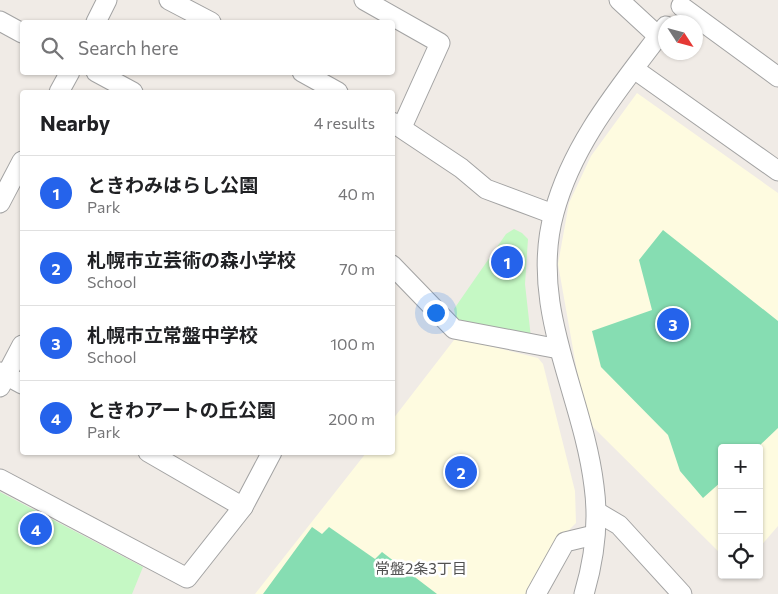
<!DOCTYPE html>
<html lang="en">
<head>
<meta charset="utf-8">
<style>
	body { margin:0; font-family:Commissioner,"Noto Sans JP",sans-serif; background:#f6f6f6; color:#202124 }
	.controls { position:absolute; right:15px; bottom:15px; display:grid; overflow:hidden; border-radius:5px; box-shadow:0 1px 4px #0004 }
	.controls button { width:45px; height:45px; display:grid; place-items:center; padding:0; border:0; border-bottom:1px solid #e0e0e0; background:#fff; color:#202124; font:25px sans-serif }
	.compass { position:absolute; left:658px; top:15px; width:45px; height:45px; border-radius:50%; background:#fff; box-shadow:0 1px 4px #0004; rotate:126deg }
	.you { position:absolute; left:435px; top:312px; width:18px; height:18px; margin:-12px; border:4px solid #fff; border-radius:50%; background:#1a73e8; box-shadow:0 0 0 8px #1a73e833 }
	.badge { display:grid; place-items:center; width:32px; height:32px; border-radius:50%; background:#2563eb; color:#fff; font-size:16px; font-weight:700 }
	.pin { position:absolute; translate:-50% -50%; border:2px solid #fff; box-shadow:0 1px 5px #0006 }
	.list { margin:0; padding:0; list-style:none }
	h2 { display:flex; justify-content:space-between; align-items:center; height:65px; margin:0; padding:0 20px; font-size:21px }
	h2 small { font-size:16px; font-weight:400; color:#757577 }
	.list li { display:grid; grid-template-columns:32px 1fr auto; gap:15px; align-items:center; box-sizing:border-box; height:75px; padding:0 20px; border-top:1px solid #e0e0e0 }
	.list b { display:block; font-size:19px; white-space:nowrap }
	.list p { margin:0; font-size:16px; white-space:nowrap; color:#757577 }
	.list em { font-size:16px; font-style:normal; color:#757577 }
	.icon { flex:none; width:28px; height:28px; fill:none; stroke:currentColor; stroke-width:2; stroke-linecap:round; stroke-linejoin:round }
	.map { position:relative; flex:none; width:778px; height:594px; overflow:hidden }
	.search { position:absolute; background:#fff; box-shadow:0 1px 4px #0004; left:20px; top:20px; width:375px; height:55px; display:flex; align-items:center; gap:12px; box-sizing:border-box; padding:0 18px; border-radius:5px; color:#757577; font-size:19px }
	.panel { position:absolute; background:#fff; box-shadow:0 1px 4px #0004; left:20px; top:90px; width:375px; height:365px; border-radius:5px }
	.map>svg:first-child { display:block }
</style>
</head>
<body>
<div class="map">
<svg width="778" height="594" viewBox="0 0 778 594">
	<rect width="100%" height="100%" fill="#f0ebe6"/>
	<g fill="#fefbe0">
		<polygon points="637,93 778,193 778,526 759,548 759,448 722,448 722,555 591,425 579,383 558,264 569,203 591,156"/>
		<polygon points="461,339 538,358 543,364 575,491 576,523 558,541 530,594 255,594 366,453 392,452 393,419 454,340"/>
	</g>
	<g fill="#c5f8c4">
		<polygon points="514,229 522,233 528,239 525,284 531,338 456,320 454,309 506,234"/>
		<polygon points="0,492 143,567 132,594 0,594"/>
	</g>
	<g fill="#86ddb2">
		<polygon points="663,230 778,321 778,428 757,448 722,448 722,481 703,498 680,471 668,435 601,367 592,331 652,310 639,260"/>
		<polygon points="312,527 322,534 329,527 375,559 382,552 437,594 263,594"/>
	</g>
	<g fill="none" stroke-linecap="round" stroke-linejoin="round">
		<g stroke="#a3a3a3" stroke-width="21">
			<g id="minor">
				<polyline points="169,0 211,22"/>
				<polyline points="364,0 440,43 402,127"/>
				<polyline points="619,0 658,36"/>
				<polyline points="681,6 778,77"/>
				<polyline points="0,21 22,33"/>
				<polyline points="96,22 107,0"/>
				<polyline points="634,69 778,171"/>
				<polyline points="96,72 133,92"/>
				<polyline points="302,72 338,92"/>
				<polyline points="59,92 70,72"/>
				<polyline points="392,122 461,168 486,189 553,214"/>
				<polyline points="0,203 22,161"/>
				<polyline points="392,265 454,329 559,349"/>
				<polyline points="0,372 22,384"/>
				<polyline points="0,387 22,345"/>
				<polyline points="148,452 243,507"/>
				<polyline points="0,479 187,578 243,507 272,452"/>
				<polyline points="597,512 619,525 682,594"/>
				<polyline points="536,594 565,542 594,535"/>
				<path d="M584,594C594,560 599,522 594,486C583,394 528,307 554,213C573,141 622,85 666,26"/>
			</g>
		</g>
		<use href="#minor" stroke="#fff" stroke-width="19"/>
	</g>
	<g text-anchor="middle" stroke-width="5" stroke-linejoin="round" paint-order="stroke">
		<g font-size="15" fill="#525252" stroke="#fff">
			<text x="421" y="574">常盤2条3丁目</text>
		</g>
	</g>
</svg>
<div class="controls">
<button>+</button>
<button>−</button>
<button><svg class="icon" aria-label="locate" viewBox="0 0 24 24"><circle cx="12" cy="12" r="6"/><path d="M12 2v4M12 18v4M2 12h4M18 12h4"/></svg></button>
</div>
<svg class="compass" viewBox="-18 -18 36 36"><path d="M0-13l5 13h-10z" fill="#e53935"/><path d="M0 13l5-13h-10z" fill="#757577"/></svg>
<div class="you"></div>
<div class="pin badge" style="left:507px;top:262px">1</div>
<div class="pin badge" style="left:461px;top:472px">2</div>
<div class="pin badge" style="left:673px;top:324px">3</div>
<div class="pin badge" style="left:36px;top:529px">4</div>
<div class="search"><svg class="icon" aria-label="search" viewBox="0 0 24 24"><circle cx="10" cy="10" r="6"/><path d="M15 15l6 6"/></svg>Search here</div>
<section class="panel">
<h2>Nearby<small>4 results</small></h2>
<ul class="list">
<li><span class="badge">1</span><div><b>ときわみはらし公園</b><p>Park</p></div><em>40 m</em></li>
<li><span class="badge">2</span><div><b>札幌市立芸術の森小学校</b><p>School</p></div><em>70 m</em></li>
<li><span class="badge">3</span><div><b>札幌市立常盤中学校</b><p>School</p></div><em>100 m</em></li>
<li><span class="badge">4</span><div><b>ときわアートの丘公園</b><p>Park</p></div><em>200 m</em></li>
</ul>
</section>
</div>
</body>
</html>
